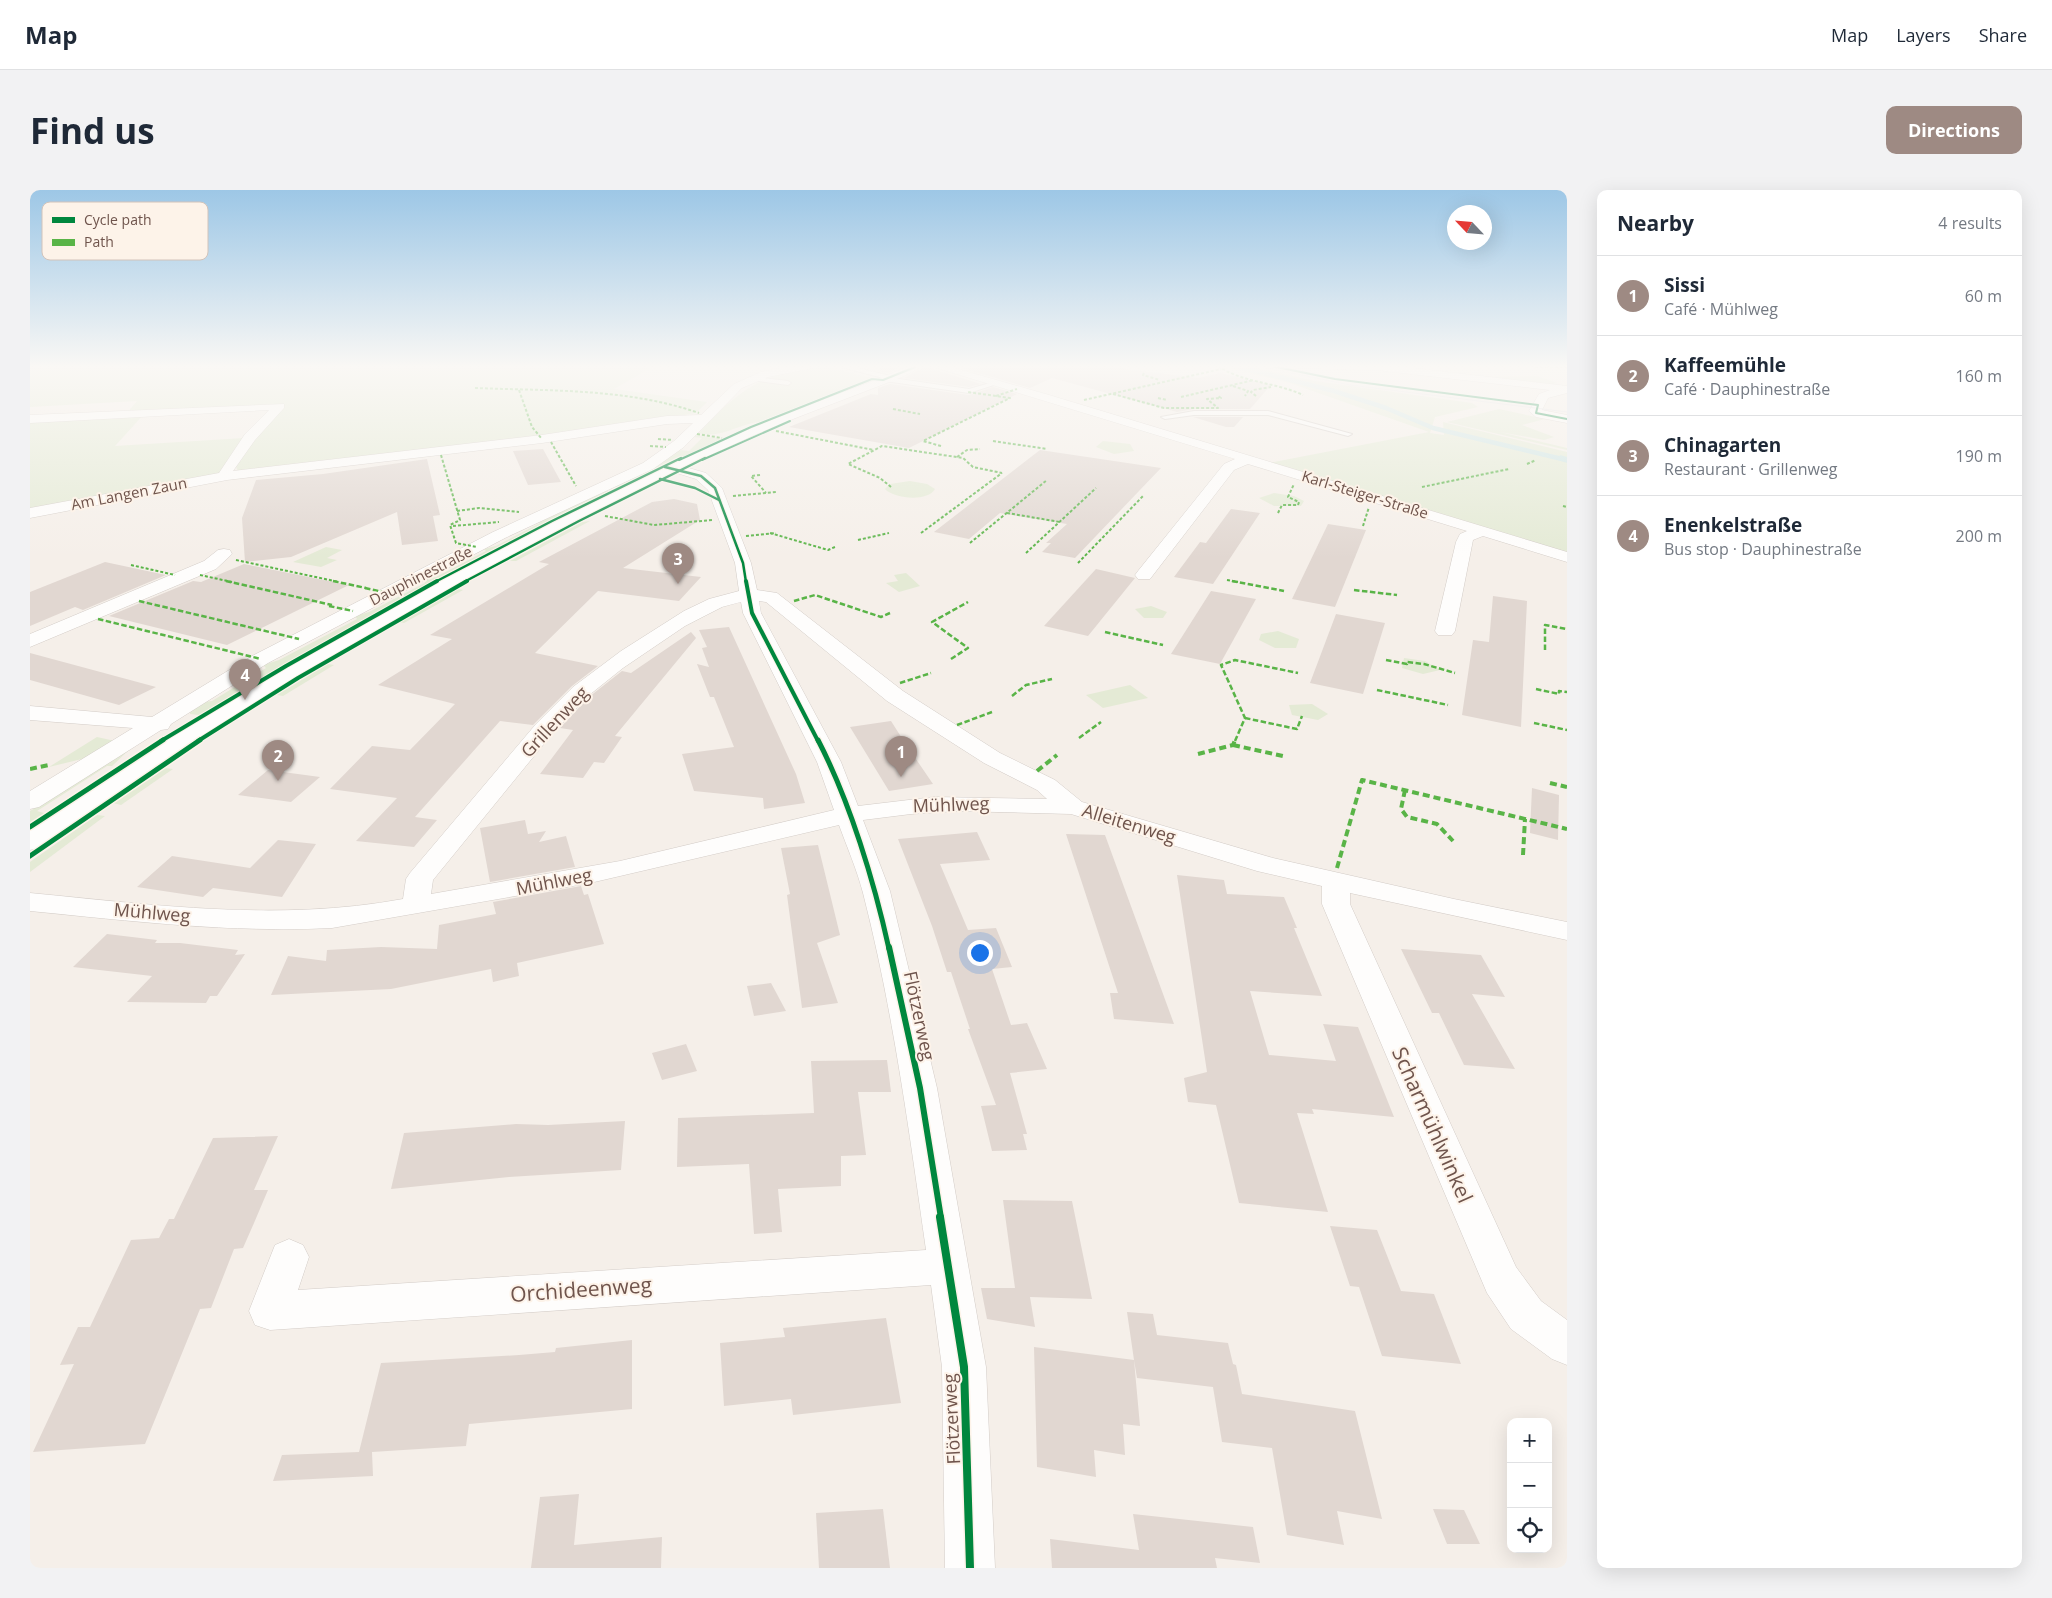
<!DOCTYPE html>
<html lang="en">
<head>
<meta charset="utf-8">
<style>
	body { margin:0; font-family:"Open Sans",sans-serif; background:#f2f2f3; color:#1f2937 }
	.controls { position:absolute; right:15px; bottom:15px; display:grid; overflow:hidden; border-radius:10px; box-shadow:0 5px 20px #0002 }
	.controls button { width:45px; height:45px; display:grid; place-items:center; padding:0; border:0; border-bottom:1px solid #e0e1e3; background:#fff; color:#1f2937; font:25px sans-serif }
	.compass { position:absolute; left:1417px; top:15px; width:45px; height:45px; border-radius:50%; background:#fff; box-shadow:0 5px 20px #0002; rotate:296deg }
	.you { position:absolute; left:949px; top:762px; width:18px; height:18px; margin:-12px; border:4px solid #fff; border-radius:50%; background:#1a73e8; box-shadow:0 0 0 8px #1a73e833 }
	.badge { display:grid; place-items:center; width:32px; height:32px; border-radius:50%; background:#9e8a83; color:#fff; font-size:16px; font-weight:700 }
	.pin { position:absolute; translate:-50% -41px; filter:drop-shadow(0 1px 2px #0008) }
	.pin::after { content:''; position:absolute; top:26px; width:18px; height:15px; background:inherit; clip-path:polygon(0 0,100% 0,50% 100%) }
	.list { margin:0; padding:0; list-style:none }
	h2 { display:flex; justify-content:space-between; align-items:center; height:65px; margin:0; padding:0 20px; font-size:21px }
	h2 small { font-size:16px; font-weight:400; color:#747a83 }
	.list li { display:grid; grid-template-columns:32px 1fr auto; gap:15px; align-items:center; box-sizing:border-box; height:80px; padding:0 20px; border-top:1px solid #e0e1e3 }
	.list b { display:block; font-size:19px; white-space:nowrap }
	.list p { margin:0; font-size:16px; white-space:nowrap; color:#747a83 }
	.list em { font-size:16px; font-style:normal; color:#747a83 }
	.icon { flex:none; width:28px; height:28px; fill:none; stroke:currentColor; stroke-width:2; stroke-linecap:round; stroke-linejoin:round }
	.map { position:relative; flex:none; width:1537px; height:1378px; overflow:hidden; border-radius:10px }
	header { display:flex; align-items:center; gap:30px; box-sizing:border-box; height:70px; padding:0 25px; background:#fff; border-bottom:1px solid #e0e1e3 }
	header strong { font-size:24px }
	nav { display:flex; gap:28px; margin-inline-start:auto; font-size:18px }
	.intro { display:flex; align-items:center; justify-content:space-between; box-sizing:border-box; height:120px; padding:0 30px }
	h1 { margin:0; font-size:35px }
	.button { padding:12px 22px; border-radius:10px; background:#9e8a83; color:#fff; font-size:18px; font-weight:700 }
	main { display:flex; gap:30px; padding:0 30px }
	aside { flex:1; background:#fff; border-radius:10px; box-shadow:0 5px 20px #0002 }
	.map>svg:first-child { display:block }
</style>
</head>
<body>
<header>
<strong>Map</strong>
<nav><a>Map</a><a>Layers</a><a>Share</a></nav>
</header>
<div class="intro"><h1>Find us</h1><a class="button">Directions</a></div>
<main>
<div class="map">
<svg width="1537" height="1378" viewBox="0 0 1537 1378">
	<rect width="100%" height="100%" fill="#f5efe9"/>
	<g fill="#e4ead5">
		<polygon points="0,175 626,175 584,199 677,212 666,223 526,246 208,281 205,275 251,215 97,223 107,211 0,217"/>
		<path d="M797,177L842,188L729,232C708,234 691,249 669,243C709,199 735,180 797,177Z"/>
		<polygon points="1222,177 1285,191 1442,213 1448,217 1405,227 1400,243 1414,245 1413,232 1537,262 1537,362 1239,273 1399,242 1260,193 1199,178"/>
		<polygon points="1507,186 1527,193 1516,196 1438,187"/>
		<polygon points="1469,219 1515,229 1492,235 1524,247 1514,250 1470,242 1537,258 1537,260 1417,232"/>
		<polygon points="114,224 85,256 214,248 188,286 0,321 0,231"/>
		<polygon points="665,245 691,249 590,298 584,297 632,273 649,260 659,261 672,248 664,247"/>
		<polygon points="1073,251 1100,254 1104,261 1084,264 1066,257"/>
		<path d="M880,291L897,294L905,299C898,312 864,309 855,299L860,294Z"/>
		<path d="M574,300L581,302C441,371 304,445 169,525L160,524V521L173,512L182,511L236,478L233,475L249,470L327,429L325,426L339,422L395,393L394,390L406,387L456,361L454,359L466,356L510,333L508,331L519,328Z"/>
		<polygon points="1244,303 1264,306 1274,311 1271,316 1244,316 1229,308"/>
		<polygon points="560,331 486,371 480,371 552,332"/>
		<polygon points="296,357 312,360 297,368 307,370 291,377 263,372"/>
		<polygon points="876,383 890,396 869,402 856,393 868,391 864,385"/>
		<polygon points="428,399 433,400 374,433 369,432"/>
		<polygon points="1121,416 1137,422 1133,428 1114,428 1105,419"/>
		<polygon points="1248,441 1269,449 1266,458 1245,458 1229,450 1231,444"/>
		<polygon points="1374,468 1395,471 1410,480 1393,484 1372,478"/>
		<polygon points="298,474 304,475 253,506 247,505"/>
		<polygon points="1100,495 1118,508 1073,518 1056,505"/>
		<polygon points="1282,514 1298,524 1288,530 1262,525 1259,515"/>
		<polygon points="67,547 85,551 56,568 19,577"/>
		<polygon points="102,557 82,576 77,576 7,621 17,624 0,635 0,621"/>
		<polygon points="134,578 143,579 91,615 83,613"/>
		<polygon points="67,625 75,626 0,682 0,672"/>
	</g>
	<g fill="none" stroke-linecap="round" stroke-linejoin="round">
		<polyline stroke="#cce4e3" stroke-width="4.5" points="1210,177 1304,201 1356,218 1403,238 1536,270"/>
		<polyline stroke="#cce4e3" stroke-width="5.5" points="1531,268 1537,270"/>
	</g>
	<g fill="#e1d7d1">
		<polygon points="850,175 876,175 857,183 849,181"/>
		<polygon points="921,175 1085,175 1096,179 1168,188 1190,183 1241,195 1220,219 1164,219 1147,222 1022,188 1000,198"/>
		<polygon points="896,176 896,177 951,194 939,197 874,188"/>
		<polygon points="860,194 939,205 963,197 987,204 879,258 759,237 841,204 848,205 848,198"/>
		<polygon points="1163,227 1213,227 1204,237 1196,237"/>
		<polygon points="513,259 531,292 498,295 483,261"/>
		<polygon points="1010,260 1131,278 1045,368 1012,362 1021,353 1016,353 1037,334 970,323 939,349 904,342"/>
		<polygon points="397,269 410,325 403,326 408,351 372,355 367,322 261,367 215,372 212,328 226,290 293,284"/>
		<polygon points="644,309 667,314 670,330 593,378 671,387 649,411 568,401 505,463 568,476 542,496 503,535 470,531 385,627 407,630 384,657 326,651 367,608 300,599 342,556 380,560 425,514 348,495 422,449 400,445 519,374 509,372 622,312"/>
		<polygon points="1201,319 1230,323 1183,394 1144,387 1170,352 1176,353"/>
		<polygon points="1298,334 1336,340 1305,417 1262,409"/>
		<polygon points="75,372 136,385 53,420 45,417 0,436 0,402"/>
		<polygon points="214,374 319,395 197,455 79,426 163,391 171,392"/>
		<polygon points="1066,379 1105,388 1058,446 1014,436"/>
		<polygon points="1181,401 1226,409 1190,474 1141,464"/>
		<polygon points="1463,406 1497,411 1491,537 1432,525 1443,450 1459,452"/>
		<polygon points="1306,424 1355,433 1333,504 1280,493"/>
		<polygon points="699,437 766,584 775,613 734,619 733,608 664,601 652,564 704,557 684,507 680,507 667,474 679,477 672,458 677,457 669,440"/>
		<polygon points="661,442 666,448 585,546 592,547 574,573 564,572 553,588 510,584 543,540 530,538 559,507 592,481 601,483"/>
		<polygon points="0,463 126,497 89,515 0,490"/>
		<polygon points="861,531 875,553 903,594 859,601 820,537"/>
		<polygon points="238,580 290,587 261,612 208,605"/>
		<polygon points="1502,598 1529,605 1528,650 1500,643"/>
		<polygon points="495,630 498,644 516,641 509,652 536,646 545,677 460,692 450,638"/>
		<polygon points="947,642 960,670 910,674 938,740 966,738 982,777 962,779 981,835 997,833 1017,879 980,883 997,944 993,944 997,960 962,961 951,916 966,915 938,839 940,839 921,782 917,782 902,736 868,649"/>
		<polygon points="1036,644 1075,645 1144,834 1084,829 1080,803 1088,803"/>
		<polygon points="248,650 286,654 252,707 183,698 173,707 107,697 142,666 220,678"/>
		<polygon points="788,655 810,745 787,753 808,813 772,818 757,705 760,704 751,658"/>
		<polygon points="1147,685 1194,690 1197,704 1254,707 1267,738 1264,738 1292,806 1220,801 1239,865 1306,871 1293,834 1328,837 1364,927 1282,919 1284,924 1267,923 1298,1022 1209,1013 1186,915 1158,912 1154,888 1177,882"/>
		<polygon points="551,696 554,705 558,704 574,754 487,773 489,786 463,792 461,779 361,799 241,805 258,766 296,771 297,760 351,757 407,759 409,735 466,724 463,712"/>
		<polygon points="77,744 127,750 125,753 150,753 208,760 205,765 215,764 187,806 180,806 176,813 97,812 122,786 43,777"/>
		<polygon points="1371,759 1451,765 1475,807 1442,804 1485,879 1434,875 1409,823 1402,823"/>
		<polygon points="741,793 756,821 724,826 717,796"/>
		<polygon points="656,854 667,881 632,890 622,863"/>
		<polygon points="857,870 861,902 828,902 836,965 811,966 811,996 748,999 752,1042 724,1044 719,974 647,977 648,928 784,923 781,871"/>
		<polygon points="595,931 591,980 479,987 361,999 374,943 486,934 518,935"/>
		<polygon points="248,946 224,1000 238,1000 224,1033 213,1058 204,1059 181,1118 170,1119 115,1254 3,1262 44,1174 30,1175 48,1137 60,1137 101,1050 129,1048 139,1029 144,1029 183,948"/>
		<polygon points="973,1010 1042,1011 1062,1109 1000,1107 1005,1137 957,1129 951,1098 985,1098"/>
		<polygon points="1300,1036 1347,1040 1371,1101 1404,1104 1431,1174 1352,1166 1329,1097 1320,1096"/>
		<polygon points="1097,1122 1123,1124 1127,1145 1198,1153 1203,1174 1206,1175 1212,1204 1325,1221 1352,1329 1307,1321 1314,1355 1257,1345 1242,1258 1192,1252 1183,1197 1107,1188 1104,1170 1110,1236 1093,1234 1095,1265 1064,1260 1066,1287 1007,1277 1004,1157 1104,1170"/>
		<polygon points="856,1128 871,1213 763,1225 761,1209 694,1216 690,1153 755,1147 753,1138"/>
		<polygon points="602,1150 602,1219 439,1234 436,1256 342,1262 343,1286 243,1291 252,1265 329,1262 351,1173 489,1165 525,1162 526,1158"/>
		<polygon points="549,1304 544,1355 632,1347 631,1378 501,1378 510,1307"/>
		<polygon points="853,1319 860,1378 789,1378 786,1323"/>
		<polygon points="1403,1319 1434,1320 1450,1354 1417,1354"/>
		<polygon points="1103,1324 1223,1337 1230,1373 1185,1368 1187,1378 1022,1378 1020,1349 1109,1360"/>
	</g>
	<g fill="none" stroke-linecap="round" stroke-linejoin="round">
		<g stroke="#d3ccc7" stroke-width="2">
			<g id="service">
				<polygon points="804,175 815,175 861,186 862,188 939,199 967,191 970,193 939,203 855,191 852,189 853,188"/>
				<polygon points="722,187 758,191 761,193 758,195 720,190"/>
				<polygon points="1164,221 1238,221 1322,244 1318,246 1238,225 1164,225 1135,229 1131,227"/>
			</g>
		</g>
		<g stroke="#d3ccc7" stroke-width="1">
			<g id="minor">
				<polygon points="766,175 788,175 783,178 738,187 712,198 654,257 623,279 475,348 238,473 141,534 138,539 131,540 9,617 0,619 0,601 103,538 0,530 0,516 122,527 224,465 463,342 613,273 644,251 663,233 637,234 512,253 197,290 0,328 0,318 189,283 215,244 239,220 0,233 0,225 254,214 254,218 225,250 203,281 512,245 637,226 671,225 704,194 731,182"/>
				<polygon points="897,175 914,175 1019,205 1537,362 1537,372 1453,346 1443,350 1425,441 1422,445 1408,445 1405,441 1426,352 1430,344 1437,341 1218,274 1204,280 1120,389 1108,389 1105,385 1108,381 1194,274 1205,269"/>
				<polygon points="1263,175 1356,175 1537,196 1537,203 1518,208 1512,220 1537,225 1537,233 1506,227 1499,221 1509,204 1520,200 1346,180 1268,178"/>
				<path d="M645,274L676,283L692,298L721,373L727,400L747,403L873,501L970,563L1025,590L1052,612L1243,668L1424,709L1537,732V750L1320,703V714L1486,1077L1511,1111L1537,1130V1175L1522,1169L1481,1139L1457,1103L1292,714V696L1227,681L1041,624L927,621L881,624L833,630L860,701L907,898L956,1177L965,1378H915L912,1177L901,1095L240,1140L225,1135L219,1121L245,1055L259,1049L273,1055L279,1067L268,1100L896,1060C879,940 863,820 833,703C827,680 817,657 809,635L560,693L302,738C201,743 101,731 0,721V703C125,715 249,732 373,709L376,689L380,683L506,534L543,497L591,461L654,421L679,409L709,401L705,373L678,300L666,289L640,281L638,278ZM729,411L736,412L857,511L954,573L1007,600L1017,609L904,607L828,616L811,572L731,423ZM711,412L713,423L787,572L804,620L590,671L401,704L403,690L522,544L558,506L593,478L655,436L692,417Z"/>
				<polygon points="194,359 200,360 202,364 186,379 0,457 0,444 174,371 188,360"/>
			</g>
		</g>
		<g stroke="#d4cac6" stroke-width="1">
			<path id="secondary" d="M881,175H895L872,187C822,207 770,225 720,247C470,360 234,501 9,658L0,660V640C197,507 402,387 617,285C657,267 696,248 736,231C784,212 834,196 881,175Z"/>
		</g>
		<use href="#service" fill="#fefdfc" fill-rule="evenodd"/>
		<use href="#minor" fill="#fefdfc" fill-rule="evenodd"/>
		<use href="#secondary" fill="#fefdfc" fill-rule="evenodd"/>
		<polyline stroke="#e3e1e4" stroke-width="1" points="1222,175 1320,195 1537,222"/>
		<g stroke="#59b447" stroke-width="2" stroke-dasharray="3 2" stroke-linecap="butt">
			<path d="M1188,176C1213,193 1245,192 1273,205"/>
			<polyline points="1505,177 1537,177"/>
			<polyline points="1114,183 1113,185 1130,190"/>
			<polyline points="1203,196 1218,201 1215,206"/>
			<path d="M445,198C520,201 597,198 669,223"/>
			<polyline points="489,200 502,237 512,249"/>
			<polyline points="1083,204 1134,218 1188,218 1177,209 1191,208 1188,206"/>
			<polyline points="966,206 987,199"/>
			<polyline points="1226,206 1221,202 1223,200 1241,197"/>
			<polyline points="1151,207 1224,190"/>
			<polyline points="1128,208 1137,210"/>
			<polyline points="1054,210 1191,179"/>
			<polyline points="863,219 890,224"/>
			<polyline points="746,241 844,260"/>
			<polyline points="667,244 692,248"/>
			<polyline points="628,249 643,250"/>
			<polyline points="963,251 1017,259"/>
			<polyline points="521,252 546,296"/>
			<polyline points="620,256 636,257"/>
			<polyline points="911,256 893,251 980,208 938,202"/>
			<polyline points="411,265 430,330 420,335 426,353 447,357"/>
			<polyline points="927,267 937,260 950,259"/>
			<polyline points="1497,274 1506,270"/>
			<polyline points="730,285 721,286 736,303"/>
			<polyline points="861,297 850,288 818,274 852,256 933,268 943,277 972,283"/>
			<polyline points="1392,297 1479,279"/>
			<polyline points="703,306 746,302"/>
			<polyline points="1533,316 1537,317"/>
			<polyline points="427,321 449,318 489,322"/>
			<polyline points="977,323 1030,332"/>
			<polyline points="1248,323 1252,315 1268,315 1269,312 1258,307 1264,294"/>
			<polyline points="575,326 624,335 683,330"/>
			<polyline points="423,336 469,332"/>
			<polyline points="1333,336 1339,317"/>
			<polyline points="740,343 798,360 805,357"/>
			<polyline points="891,343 972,283"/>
			<polyline points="716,346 746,343"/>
			<polyline points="828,350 859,343"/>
			<polyline points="940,353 1017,290"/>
			<polyline points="996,363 1066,298"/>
			<polyline points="206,370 309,392"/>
			<polyline points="1048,373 1114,305"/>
			<polyline points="101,375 145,385"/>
			<polyline points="170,385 202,392"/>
			<polyline points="1197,390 1208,392"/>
		</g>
		<g stroke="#59b447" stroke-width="2.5" stroke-dasharray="5.5 2.5" stroke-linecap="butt">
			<polyline points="196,391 302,415"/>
			<polyline points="303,391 336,398"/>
			<polyline points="1202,391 1254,401"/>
			<polyline points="335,398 357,403"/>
			<polyline points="1324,400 1367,405"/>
			<polyline points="109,411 269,449"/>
			<polyline points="764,411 785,405 851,427 860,423"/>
			<polyline points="299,416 323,421"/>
			<polyline points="68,429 231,469"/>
			<polyline points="1075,442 1133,455"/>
			<polyline points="1515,460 1515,435 1537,439"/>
			<polyline points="921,469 938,458 902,432 938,412"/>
			<polyline points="1356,470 1377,474 1377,472 1394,474 1425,483"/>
			<polyline points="870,493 901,483"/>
			<polyline points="1506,499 1529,504 1529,501 1537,502"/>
			<polyline points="1347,500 1418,515"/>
			<polyline points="982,506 996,495 1022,489"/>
			<polyline points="1215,528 1267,539 1272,526"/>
			<polyline points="1504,533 1537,540"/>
			<polyline points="927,535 962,522"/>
			<polyline points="1049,548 1071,532"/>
			<polyline points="1205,551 1215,528 1191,475 1205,470 1268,483"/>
		</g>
		<g stroke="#59b447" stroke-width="4" stroke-dasharray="7 4" stroke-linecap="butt">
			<polyline points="1203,555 1253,566"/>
			<polyline points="1168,564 1203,555 1205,550"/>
			<polyline points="0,579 19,575"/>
			<polyline points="1007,581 1027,565"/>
			<polyline points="1520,593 1537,597"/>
			<polyline points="1375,600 1371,619 1377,627 1407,634 1423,651"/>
			<polyline points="1493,665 1495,629"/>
			<polyline points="1307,678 1332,590 1537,639"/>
		</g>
		<g stroke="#fdf3e9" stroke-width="3">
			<g id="cycleway-far5">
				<polyline points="1237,175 1305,189 1508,215 1506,223 1537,229"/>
				<polyline points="649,270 721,237 842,189 853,190 890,175"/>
				<polyline points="672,270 760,231"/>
			</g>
		</g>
		<g stroke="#fdf3e9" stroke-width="4.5">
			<g id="cycleway-far4">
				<polyline points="635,277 671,286 685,298 713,373 716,392"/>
				<polyline points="630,289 665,298 689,310"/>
				<polyline points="405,392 522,331 651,268"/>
				<polyline points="434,392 549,331 675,268"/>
			</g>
		</g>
		<g stroke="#fdf3e9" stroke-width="6">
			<g id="cycleway-far3">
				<polyline points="716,391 722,423 788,551"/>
				<polyline points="131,551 256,476 407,391"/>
				<polyline points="168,551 268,488 437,391"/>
			</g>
		</g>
		<g stroke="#fdf3e9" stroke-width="8">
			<g id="cycleway-far2">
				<path d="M788,550C820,612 844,691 859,759"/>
				<polyline points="0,637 133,550"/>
				<polyline points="0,666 170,550"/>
			</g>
		</g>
		<g stroke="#fdf3e9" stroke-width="9">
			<polyline id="cycleway-far1" points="859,757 890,898 911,1028"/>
		</g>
		<g stroke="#fdf3e9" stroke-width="11">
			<polyline id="cycleway" points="910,1027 934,1177 940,1378"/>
		</g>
		<use href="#cycleway-far5" stroke="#00873e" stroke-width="2"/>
		<use href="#cycleway-far4" stroke="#00873e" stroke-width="2.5"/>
		<use href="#cycleway-far3" stroke="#00873e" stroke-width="4"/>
		<use href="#cycleway-far2" stroke="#00873e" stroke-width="5"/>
		<use href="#cycleway-far1" stroke="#00873e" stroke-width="6"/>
		<use href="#cycleway" stroke="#00873e" stroke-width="8"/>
	</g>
	<linearGradient id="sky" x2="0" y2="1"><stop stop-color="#9dc7e6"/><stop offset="0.48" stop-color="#faf8f5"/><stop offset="1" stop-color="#faf8f5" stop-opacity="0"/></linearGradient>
	<rect width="1537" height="368" fill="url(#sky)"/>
	<g text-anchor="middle" stroke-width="4" stroke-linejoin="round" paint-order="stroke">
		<g font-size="15" fill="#6f544c" stroke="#fdf3e9">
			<text transform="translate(99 304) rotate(-11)" y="5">Am Langen Zaun</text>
			<text transform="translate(1335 305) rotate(17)" y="5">Karl-Steiger-Straße</text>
			<text transform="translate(391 386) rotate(-27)" y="5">Dauphinestraße</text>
		</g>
		<g font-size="18" fill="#6f544c" stroke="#fdf3e9">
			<text transform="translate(525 532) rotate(-47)" y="6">Grillenweg</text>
			<text transform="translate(921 615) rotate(-2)" y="6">Mühlweg</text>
			<text transform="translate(1099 634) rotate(17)" y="6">Alleitenweg</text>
			<text transform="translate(524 692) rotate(-11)" y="6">Mühlweg</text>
			<text transform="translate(122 723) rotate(5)" y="6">Mühlweg</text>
			<text transform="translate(889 826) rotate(78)" y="6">Flötzerweg</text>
			<text transform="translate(922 1229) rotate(-93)" y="6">Flötzerweg</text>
		</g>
		<g font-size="21" fill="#6f544c" stroke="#fdf3e9">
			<text transform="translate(1402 935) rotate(66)" y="7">Scharmühlwinkel</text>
			<text transform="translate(551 1100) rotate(-4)" y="7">Orchideenweg</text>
		</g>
	</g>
	<rect x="12" y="12" width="166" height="58" rx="8" fill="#fdf3e9" stroke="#d2c3ba" stroke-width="1"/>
	<rect x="22" y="27" width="23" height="6" fill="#00873e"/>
	<rect x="22" y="49" width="23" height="7" fill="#59b447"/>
	<g font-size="14" fill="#6f544c">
		<text x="54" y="35">Cycle path</text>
		<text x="54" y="57">Path</text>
	</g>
</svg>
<div class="controls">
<button>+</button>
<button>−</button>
<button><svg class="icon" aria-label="locate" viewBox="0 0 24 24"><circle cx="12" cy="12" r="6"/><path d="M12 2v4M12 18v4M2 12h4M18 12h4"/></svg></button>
</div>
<svg class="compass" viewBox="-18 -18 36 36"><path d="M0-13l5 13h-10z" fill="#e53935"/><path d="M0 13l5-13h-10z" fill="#747a83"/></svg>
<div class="you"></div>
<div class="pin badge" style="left:871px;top:587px">1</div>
<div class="pin badge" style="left:248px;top:591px">2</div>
<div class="pin badge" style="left:648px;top:394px">3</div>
<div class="pin badge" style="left:215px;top:510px">4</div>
</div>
<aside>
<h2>Nearby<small>4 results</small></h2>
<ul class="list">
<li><span class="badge">1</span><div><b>Sissi</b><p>Café · Mühlweg</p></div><em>60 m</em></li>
<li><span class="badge">2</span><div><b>Kaffeemühle</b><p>Café · Dauphinestraße</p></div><em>160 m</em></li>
<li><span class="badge">3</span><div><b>Chinagarten</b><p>Restaurant · Grillenweg</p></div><em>190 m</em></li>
<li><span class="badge">4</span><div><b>Enenkelstraße</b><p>Bus stop · Dauphinestraße</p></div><em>200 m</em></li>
</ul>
</aside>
</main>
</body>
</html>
